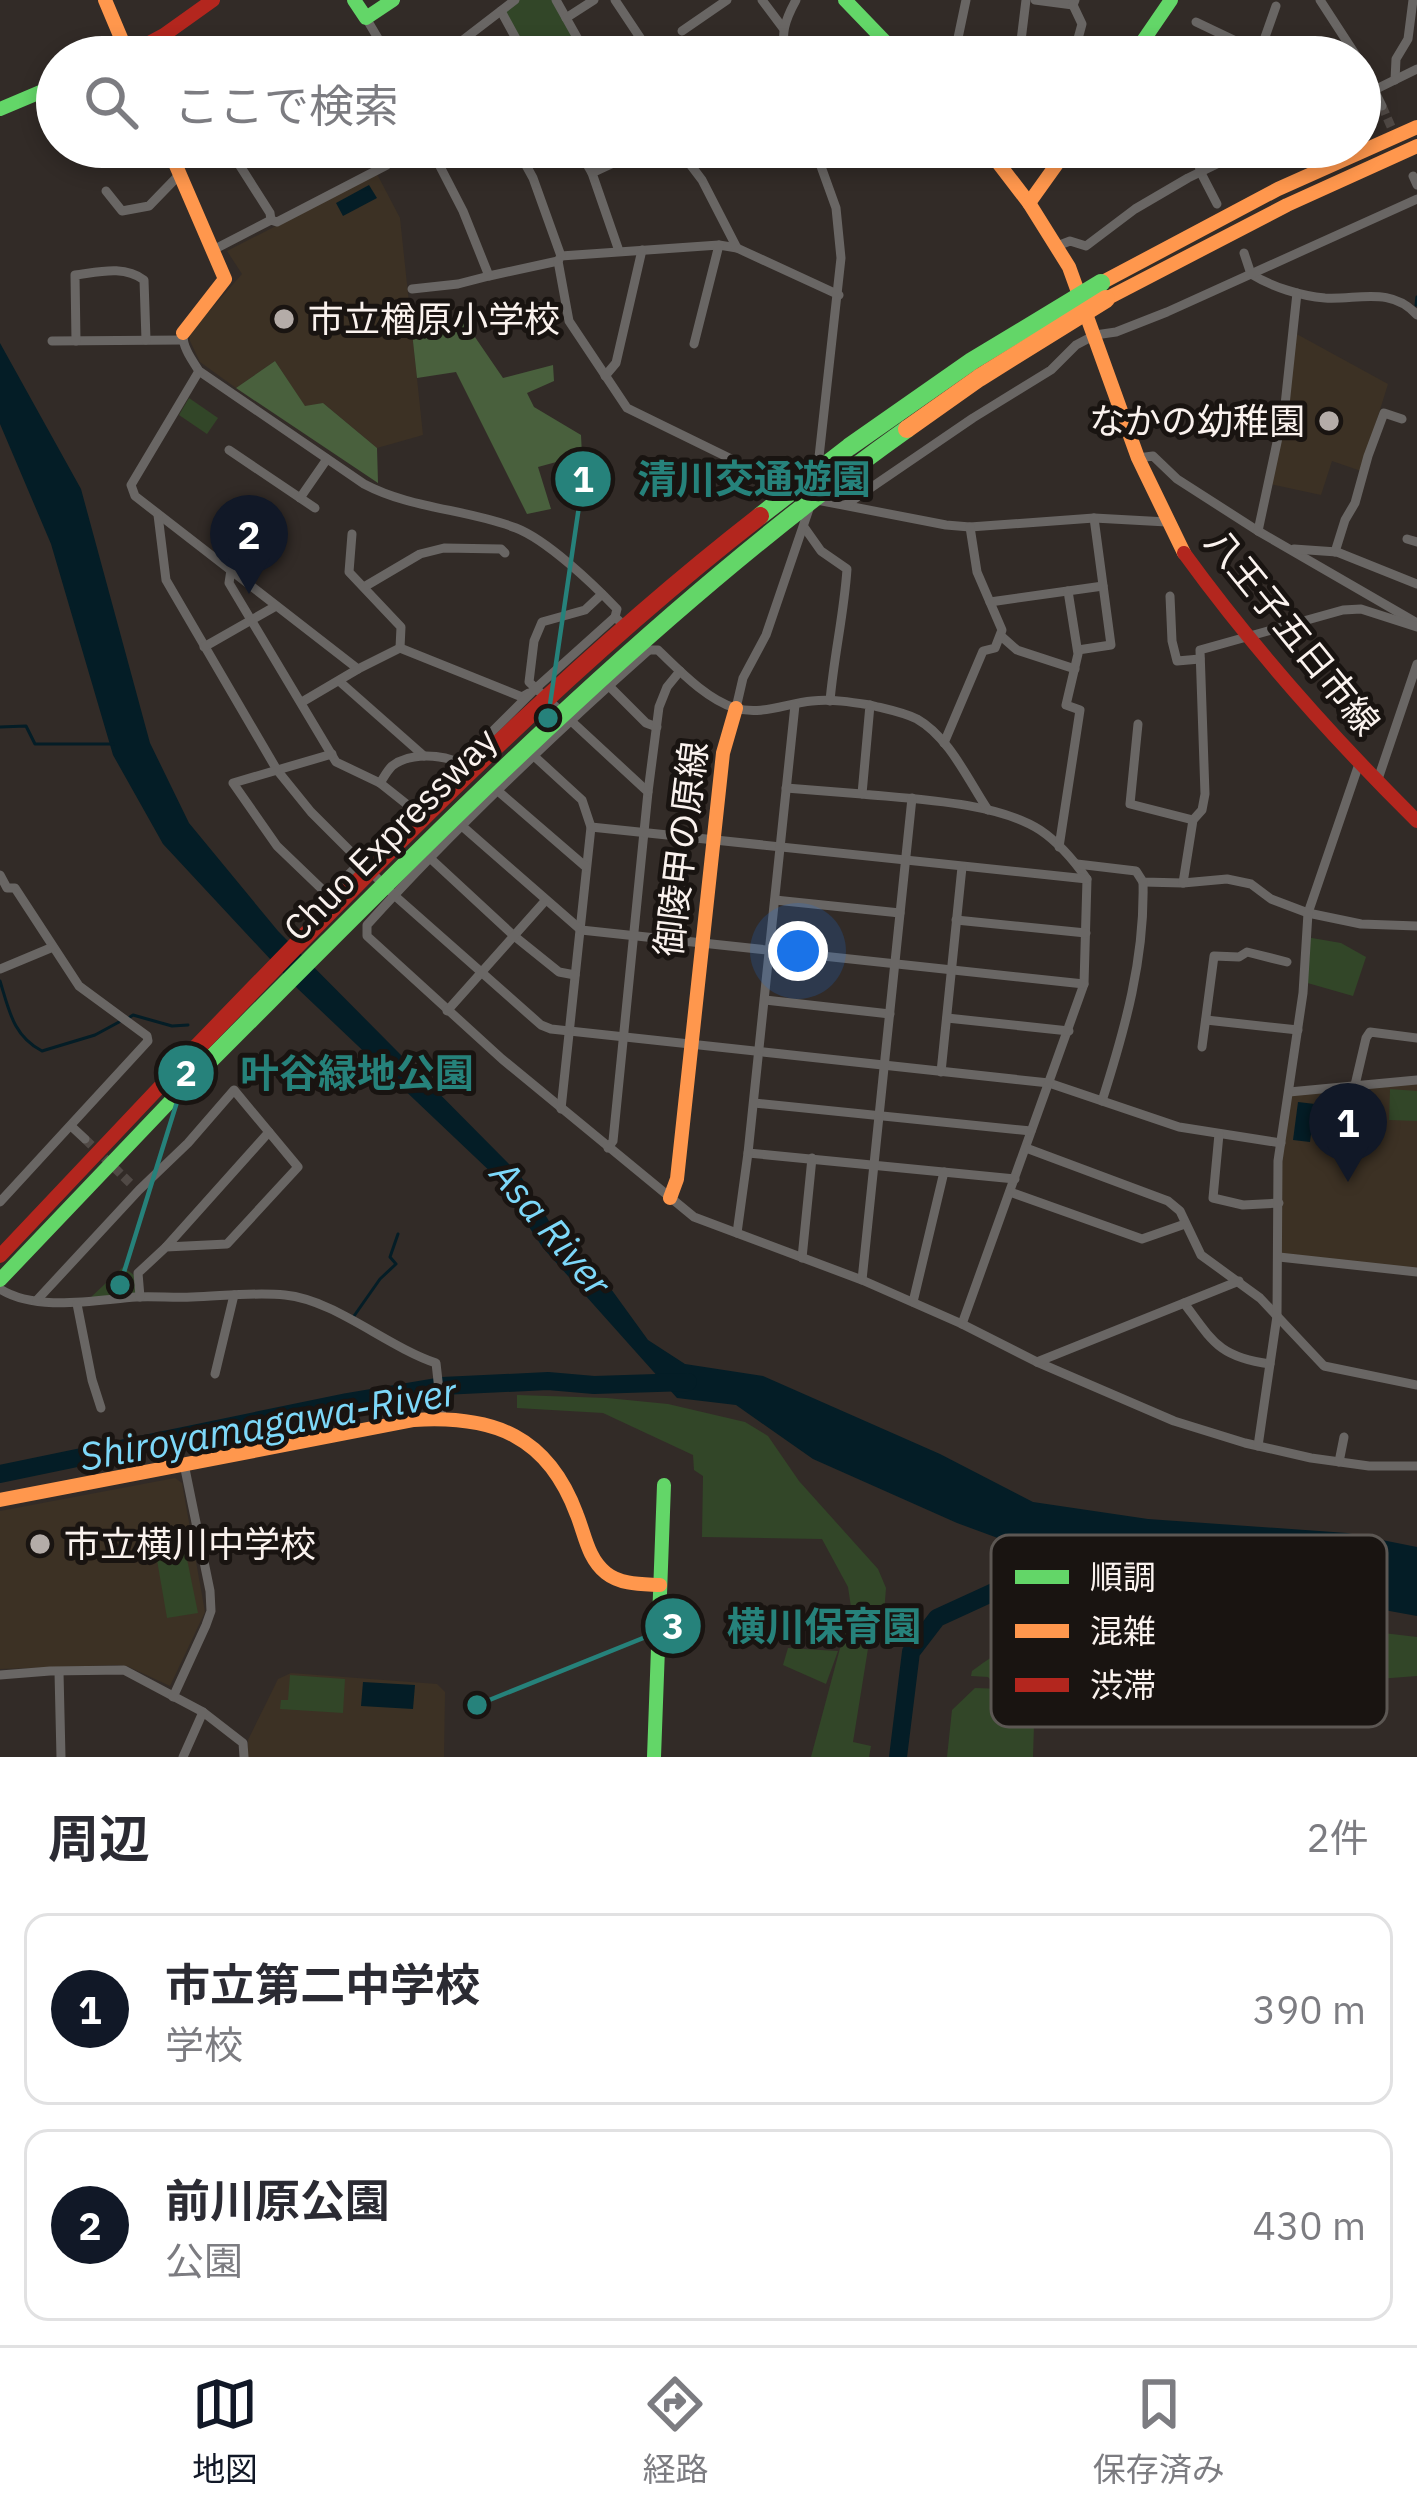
<!DOCTYPE html>
<html lang="ja">
<head>
<meta charset="utf-8">
<style>
	body { margin:0; font-family:"IBM Plex Sans","Noto Sans JP",sans-serif; background:#f7f7f7; color:#2b2b33 }
	.you { position:absolute; left:798px; top:951px; width:42px; height:42px; margin:-30px; border:9px solid #fff; border-radius:50%; background:#1a73e8; box-shadow:0 0 0 18px #1a73e833 }
	.badge { display:grid; place-items:center; width:78px; height:78px; border-radius:50%; background:#111827; color:#fff; font-size:39px; font-weight:700 }
	.pin { position:absolute; translate:-50% -99px; filter:drop-shadow(0 3px 6px #0008) }
	.pin::after { content:''; position:absolute; top:63px; width:42px; height:36px; background:inherit; clip-path:polygon(0 0,100% 0,50% 100%) }
	.list { margin:0; padding:0; list-style:none }
	h2 { display:flex; justify-content:space-between; align-items:center; height:156px; margin:0; padding:0 48px; font-size:51px }
	h2 small { font-size:39px; font-weight:400; color:#7c7c81 }
	.list li { display:grid; grid-template-columns:78px 1fr auto; gap:36px; align-items:center; box-sizing:border-box; height:192px; margin:0 24px 24px; padding:0 24px; border:3px solid #e1e1e2; border-radius:24px }
	.list b { display:block; font-size:45px; white-space:nowrap }
	.list p { margin:0; font-size:39px; white-space:nowrap; color:#7c7c81 }
	.list em { font-size:39px; font-style:normal; color:#7c7c81 }
	.icon { flex:none; width:66px; height:66px; fill:none; stroke:currentColor; stroke-width:2; stroke-linecap:round; stroke-linejoin:round }
	.map { position:relative; flex:none; width:1417px; height:1757px; overflow:hidden }
	.search { position:absolute; background:#fff; box-shadow:0 6px 18px #0003; left:36px; right:36px; top:36px; height:132px; display:flex; align-items:center; gap:30px; box-sizing:border-box; padding:0 42px; border-radius:66px; color:#7c7c81; font-size:45px }
	.sheet { height:588px; background:#fff }
	nav { display:flex; justify-content:space-around; align-items:center; box-sizing:border-box; height:168px; border-top:3px solid #e1e1e2; background:#fff; font-size:33px; color:#7c7c81 }
	nav a { display:grid; justify-items:center; gap:6px }
	nav .on { color:#111827 }
	.map>svg:first-child { display:block }
</style>
</head>
<body>
<div class="map">
<svg width="1417" height="1757" viewBox="0 0 1417 1757">
	<rect width="100%" height="100%" fill="#322b27"/>
	<g fill="#3c3124">
		<polygon points="377,174 400,218 423,435 377,448 323,403 305,407 275,361 236,388 200,362 190,341 190,333 242,274 227,251"/>
		<polygon points="1293,332 1388,384 1361,471 1332,461 1321,495 1270,484"/>
		<polygon points="1417,1080 1417,1272 1279,1257 1278,1161 1289,1092"/>
		<polygon points="175,1478 182,1483 205,1612 170,1686 127,1666 117,1665 0,1669 0,1511"/>
		<polygon points="291,1673 437,1684 445,1692 444,1757 248,1757 248,1740 278,1679"/>
	</g>
	<g fill="#324628">
		<polygon points="515,0 556,0 582,48 566,57 526,57 501,11"/>
		<polygon points="189,398 218,418 207,434 179,415"/>
		<polygon points="1306,937 1341,943 1366,957 1353,996 1304,982"/>
		<polygon points="1390,1089 1417,1091 1417,1121 1389,1120"/>
		<polygon points="123,1267 134,1275 137,1294 89,1299"/>
		<polygon points="517,1395 607,1398 668,1404 745,1422 768,1436 799,1481 878,1569 886,1588 884,1614 871,1630 853,1742 871,1746 869,1757 811,1757 851,1607 848,1587 822,1539 702,1537 703,1476 694,1470 693,1455 603,1413 517,1408"/>
		<polygon points="186,1554 198,1613 167,1618 157,1560"/>
		<path d="M1218,1627L1358,1630L1417,1637V1676L1378,1679L1375,1683L1118,1675L994,1684L988,1677L971,1676L972,1671C989,1658 1009,1645 1030,1639C1086,1622 1158,1628 1218,1627Z"/>
		<polygon points="788,1648 838,1651 826,1684 783,1665"/>
		<polygon points="290,1675 345,1679 343,1713 280,1709 281,1700 288,1700"/>
		<polygon points="975,1688 1223,1696 1240,1708 1244,1720 1043,1717 1034,1725 1033,1757 947,1757 952,1710"/>
	</g>
	<g fill="#49603d">
		<polygon points="410,314 464,321 503,378 553,365 554,381 527,393 534,407 581,435 582,455 538,467 551,509 527,514 456,372 417,378"/>
		<polygon points="275,361 305,406 323,403 377,448 378,483 236,388"/>
	</g>
	<g fill="#041d26">
		<polygon points="369,185 377,198 343,216 336,203"/>
		<polygon points="0,343 81,489 150,743 189,823 278,931 520,1175 549,1221 578,1257 606,1282 648,1340 685,1364 763,1376 940,1454 1033,1502 1148,1519 1347,1533 1417,1547 1417,1616 1082,1555 1008,1600 999,1592 1014,1544 957,1523 813,1459 736,1405 677,1398 543,1248 495,1176 298,989 163,844 113,755 51,544 0,424"/>
		<polygon points="1298,1102 1315,1104 1310,1142 1293,1140"/>
		<polygon points="363,1682 415,1685 413,1709 361,1706"/>
	</g>
	<g fill="none" stroke-linecap="round" stroke-linejoin="round">
		<g stroke="#041d26" stroke-width="3">
			<polyline points="1416,305 1417,297"/>
			<polyline points="0,727 26,726 35,744 113,744"/>
			<path d="M0,981C9,1010 13,1036 42,1051L95,1035L119,1022"/>
			<polyline points="130,1017 133,1015 172,1026 188,1025"/>
			<polyline points="354,1316 380,1279 396,1264 390,1257 398,1234"/>
		</g>
		<g stroke="#041d26" stroke-width="18">
			<polyline points="0,1474 347,1402 442,1386 548,1381 594,1385 688,1382"/>
			<polyline points="898,1757 911,1652 937,1618 1020,1580"/>
		</g>
		<g stroke="#504945" stroke-width="9" stroke-dasharray="9 4.5" stroke-linecap="butt">
			<polyline points="1382,106 1396,138"/>
			<polyline points="85,1139 130,1183"/>
		</g>
		<g stroke="#696664" stroke-width="9">
			<polyline points="556,0 588,57"/>
			<polyline points="615,0 653,57"/>
			<polyline points="762,0 783,28"/>
			<polyline points="1035,0 1073,5 1075,0"/>
			<polyline points="1320,0 1357,57"/>
			<polyline points="501,11 526,57"/>
			<polyline points="366,18 389,57"/>
			<polyline points="566,18 594,0"/>
			<polyline points="1196,22 1259,52"/>
			<polyline points="682,31 727,0"/>
			<polyline points="159,38 170,57"/>
			<polyline points="436,57 459,43 515,0"/>
			<path d="M786,57C780,34 785,20 796,0"/>
			<polyline points="954,57 966,0"/>
			<polyline points="1019,57 1026,0"/>
			<polyline points="1073,57 1082,24 1073,5"/>
			<polyline points="1258,57 1276,6"/>
			<polyline points="1360,62 1382,106"/>
			<polyline points="1395,80 1396,59 1408,39 1413,0"/>
			<polyline points="1360,97 1417,69"/>
			<polyline points="228,147 270,213 271,220"/>
			<polyline points="430,147 463,211 489,276 558,261 561,256 719,245 737,248 839,295"/>
			<polyline points="516,147 533,178 561,256"/>
			<polyline points="577,147 592,173"/>
			<polyline points="677,147 702,180 737,248"/>
			<polyline points="814,147 836,208 841,258 818,466"/>
			<polyline points="1194,147 1201,173 1217,204"/>
			<polyline points="1413,176 1417,185"/>
			<polyline points="106,191 122,211 149,206 179,175"/>
			<polyline points="1057,246 1070,241 1086,246 1135,209 1188,178 1252,147"/>
			<polyline points="213,250 271,220 277,222 387,165"/>
			<polyline points="619,251 592,173 648,147"/>
			<path d="M1244,253L1251,274C1272,287 1301,296 1325,298C1358,300 1391,286 1417,315"/>
			<polyline points="558,261 569,321 627,408 797,491"/>
			<polyline points="412,289 458,284 489,276"/>
			<path d="M183,333C182,347 192,360 199,371L364,484C411,509 467,509 516,528C547,540 593,584 617,609L615,617L628,629"/>
			<polyline points="52,341 183,340"/>
			<path d="M76,341L75,275C99,272 124,265 144,280L146,340"/>
			<polyline points="694,344 719,245"/>
			<polyline points="199,371 131,485 135,496 358,669 400,648 522,697 529,693"/>
			<polyline points="605,376 616,363 642,250"/>
			<polyline points="229,450 315,508"/>
			<polyline points="1138,458 1153,456 1177,479 1258,531 1417,623"/>
			<polyline points="300,498 327,459"/>
			<polyline points="817,500 946,525 970,527 1094,518 1167,522"/>
			<polyline points="847,504 973,418 1051,370 1076,345 1095,335 1116,332 1167,312 1417,199"/>
			<polyline points="158,515 166,580 277,770 311,812 394,895 541,1025 551,1029 1049,1083 1179,1127 1281,1143"/>
			<path d="M804,527L821,551L847,569C844,614 834,655 830,701"/>
			<polyline points="1258,531 1285,405 1297,293"/>
			<polyline points="352,534 349,572 401,627 400,648"/>
			<polyline points="1407,539 1417,542"/>
			<polyline points="1294,549 1337,552 1417,584"/>
			<polyline points="1335,552 1345,520 1355,503 1368,456 1384,413 1402,419"/>
			<polyline points="231,570 229,583 336,762 380,783 414,810"/>
			<polyline points="364,587 420,554 444,548 501,549 505,553"/>
			<polyline points="602,594 585,610 542,622 534,641 529,682 648,792 613,1141 608,1148"/>
			<polyline points="1170,596 1172,641 1177,661 1200,659"/>
			<polyline points="990,602 1103,586"/>
			<polyline points="1001,636 1017,650 1075,669"/>
			<path d="M640,641L649,650H658C679,670 706,699 735,708C761,716 787,703 812,701C832,699 851,702 870,705L862,794C913,799 997,802 1040,830C1058,842 1075,862 1087,879L1084,984L962,1324"/>
			<polyline points="204,647 276,606"/>
			<path d="M649,650C551,737 455,828 367,925V936L502,1059L694,1217L862,1280L962,1324L1037,1362L1174,1421L1245,1443L1311,1458L1369,1466H1417"/>
			<polyline points="1078,650 1111,645 1094,518"/>
			<polyline points="339,681 424,756"/>
			<polyline points="609,686 646,723 657,727"/>
			<polyline points="302,702 358,669"/>
			<path d="M870,705C886,709 903,712 917,719C949,737 968,780 988,810"/>
			<polyline points="736,708 743,678 766,635 810,506"/>
			<polyline points="1138,724 1130,804 1193,820"/>
			<polyline points="944,743 983,651 995,648 1002,630 977,572 970,527"/>
			<polyline points="332,754 233,783 277,846 328,895 536,688 615,617"/>
			<polyline points="534,756 582,800 591,827 561,1109"/>
			<polyline points="1377,782 1417,664"/>
			<path d="M380,783C384,777 387,771 392,766C410,752 442,754 462,764"/>
			<polyline points="786,788 862,794"/>
			<polyline points="498,791 586,867"/>
			<polyline points="648,792 659,707 667,687 680,671"/>
			<polyline points="462,826 581,930 1084,984"/>
			<polyline points="591,827 1087,879"/>
			<polyline points="1059,847 1080,710 1066,705 1078,654 1068,591"/>
			<polyline points="431,859 513,935 559,972 575,975"/>
			<polyline points="1077,864 1136,871 1143,882 1183,883 1227,879 1251,884 1271,899 1308,913 1361,924 1417,926"/>
			<polyline points="0,875 7,888 15,888 79,986 147,1036 148,1041 0,1202"/>
			<polyline points="1183,883 1193,820 1202,810 1205,794 1200,650 1343,610 1361,609 1417,627"/>
			<polyline points="775,900 900,913"/>
			<polyline points="956,920 1086,933"/>
			<polyline points="0,969 53,947"/>
			<polyline points="765,1000 890,1014"/>
			<polyline points="447,1011 545,901"/>
			<polyline points="947,1018 1069,1031"/>
			<polyline points="1206,1020 1298,1030"/>
			<polyline points="1202,1047 1214,956 1239,957 1247,952 1287,962"/>
			<polyline points="941,1072 962,867"/>
			<polyline points="1355,1085 1366,1038 1370,1032 1417,1038"/>
			<polyline points="1289,1092 1417,1080"/>
			<path d="M1102,1101C1125,1029 1145,958 1143,882"/>
			<polyline points="754,1103 1031,1131"/>
			<polyline points="71,1126 85,1139"/>
			<polyline points="1219,1134 1213,1198 1243,1205 1279,1203"/>
			<polyline points="1026,1148 1168,1201 1180,1211 1201,1255 1260,1298 1324,1366 1417,1385"/>
			<polyline points="748,1153 1015,1179"/>
			<polyline points="1010,1192 1142,1239 1185,1224"/>
			<polyline points="737,1233 748,1153 795,705"/>
			<polyline points="166,1247 269,1132"/>
			<polyline points="1279,1257 1417,1272"/>
			<polyline points="802,1258 812,1158"/>
			<polyline points="862,1280 912,798"/>
			<path d="M0,1289C36,1312 95,1300 136,1297C155,1296 174,1298 192,1297C223,1296 254,1292 285,1295C335,1300 386,1346 436,1363L442,1417"/>
			<polyline points="37,1300 139,1190 188,1143 234,1090 298,1167 227,1244 166,1247 138,1273 140,1297"/>
			<polyline points="913,1302 944,1172"/>
			<path d="M1184,1303C1213,1342 1219,1357 1270,1364"/>
			<polyline points="77,1304 92,1380 101,1408"/>
			<polyline points="1037,1362 1239,1281"/>
			<polyline points="215,1374 234,1295"/>
			<polyline points="1258,1446 1277,1316 1278,1161 1303,993 1308,913 1359,764"/>
			<polyline points="1339,1462 1344,1437"/>
			<polyline points="59,1672 61,1757"/>
			<polyline points="0,1675 50,1671 124,1670 203,1712 243,1743 244,1757"/>
			<polyline points="173,1697 206,1625 211,1611 210,1591 184,1464"/>
			<polyline points="183,1757 203,1712"/>
		</g>
		<g stroke="#63d668" stroke-width="14">
			<polyline points="354,0 366,18 393,0"/>
			<polyline points="845,0 900,57"/>
			<polyline points="1132,57 1171,0"/>
			<polyline points="0,109 57,85"/>
			<polyline points="0,1280 202,1068"/>
			<polyline points="654,1757 664,1485"/>
		</g>
		<g stroke="#ff974d" stroke-width="14">
			<polyline points="105,0 129,57"/>
			<polyline points="168,147 225,279 183,333"/>
			<polyline points="986,147 1029,203 1069,267 1138,458 1184,553"/>
			<polyline points="1029,203 1069,147"/>
			<polyline points="1101,283 1278,189 1417,127"/>
			<polyline points="1106,299 1287,205 1417,146"/>
			<polyline points="670,1198 677,1179 723,753 736,708"/>
			<path d="M0,1500L414,1420C494,1415 548,1436 577,1515C585,1535 588,1559 606,1573C621,1585 642,1584 660,1585"/>
		</g>
		<g stroke="#b3261e" stroke-width="14">
			<polyline points="123,57 164,35 213,0"/>
			<path d="M1184,553C1253,648 1333,738 1417,821"/>
			<polyline points="0,1256 188,1057"/>
		</g>
		<g stroke="#63d668" stroke-width="18">
			<polyline points="760,516 849,447 972,361 1101,283"/>
			<path d="M202,1068C426,844 648,613 907,429"/>
		</g>
		<polyline stroke="#ff974d" stroke-width="18" points="907,429 979,378 1106,299"/>
		<path stroke="#b3261e" stroke-width="18" d="M188,1057C370,869 553,677 760,516"/>
	</g>
	<g fill="#b4aca8" stroke="#191411" stroke-width="4.5">
		<circle cx="284" cy="319" r="12"/>
		<circle cx="1329" cy="421" r="12"/>
		<circle cx="40" cy="1544" r="12"/>
	</g>
	<g text-anchor="middle" stroke-width="10" stroke-linejoin="round" paint-order="stroke">
		<g font-size="36" fill="#faf2ee" stroke="#191411" text-anchor="start">
			<text x="308" y="332">市立楢原小学校</text>
			<text x="1305" y="434" text-anchor="end">なかの幼稚園</text>
			<text x="64" y="1557">市立横川中学校</text>
		</g>
		<g font-size="36" fill="#faf2ee" stroke="#191411">
			<text transform="translate(1293 632) rotate(51)" y="13">八王子五日市線</text>
			<text transform="translate(390 834) rotate(-45)" y="13">Chuo Expressway</text>
			<text transform="translate(681 849) rotate(-83)" y="13">御陵甲の原線</text>
		</g>
		<g font-size="39" font-style="italic" fill="#7dd8f9" stroke="#191411">
			<text transform="translate(551 1228) rotate(50)" y="14">Asa River</text>
			<text transform="translate(268 1424) rotate(-10)" y="14">Shiroyamagawa-River</text>
		</g>
	</g>
	<rect x="991" y="1535" width="396" height="192" rx="18" fill="#191411" stroke="#5c5753" stroke-width="3"/>
	<rect x="1015" y="1570" width="54" height="14" fill="#63d668"/>
	<rect x="1015" y="1624" width="54" height="14" fill="#ff974d"/>
	<rect x="1015" y="1678" width="54" height="14" fill="#b3261e"/>
	<g font-size="33" fill="#faf2ee">
		<text x="1090" y="1589">順調</text>
		<text x="1090" y="1643">混雑</text>
		<text x="1090" y="1697">渋滞</text>
	</g>
	<path fill="none" stroke="#26827b" stroke-width="4.5" d="M548 718L583 479M120 1285L186 1073M477 1705L673 1626"/>
	<g fill="#26827b" stroke="#191411" stroke-width="4.5">
		<circle cx="548" cy="718" r="12"/>
		<circle cx="120" cy="1285" r="12"/>
		<circle cx="477" cy="1705" r="12"/>
		<circle cx="583" cy="479" r="30"/>
		<circle cx="186" cy="1073" r="30"/>
		<circle cx="673" cy="1626" r="30"/>
	</g>
	<g font-size="36" text-anchor="middle" font-weight="bold" fill="#fff">
		<text x="583" y="492">1</text>
		<text x="186" y="1086">2</text>
		<text x="673" y="1639">3</text>
	</g>
	<g font-size="39" text-anchor="middle" font-weight="bold" fill="#26827b" stroke="#191411" stroke-width="10" stroke-linejoin="round" paint-order="stroke">
		<text x="754" y="493">清川交通遊園</text>
		<text x="357" y="1087">叶谷緑地公園</text>
		<text x="824" y="1640">横川保育園</text>
	</g>
</svg>
<div class="you"></div>
<div class="pin badge" style="left:1348px;top:1182px">1</div>
<div class="pin badge" style="left:249px;top:594px">2</div>
<div class="search"><svg class="icon" aria-label="search" viewBox="0 0 24 24"><circle cx="10" cy="10" r="6"/><path d="M15 15l6 6"/></svg>ここで検索</div>
</div>
<section class="sheet">
<h2>周辺<small>2件</small></h2>
<ul class="list">
<li><span class="badge">1</span><div><b>市立第二中学校</b><p>学校</p></div><em>390 m</em></li>
<li><span class="badge">2</span><div><b>前川原公園</b><p>公園</p></div><em>430 m</em></li>
</ul>
</section>
<nav>
<a class="on"><svg class="icon" aria-label="map" viewBox="0 0 24 24"><path d="M3 6l6-2 6 2 6-2v14l-6 2-6-2-6 2zM9 4v14M15 6v14"/></svg>地図</a>
<a><svg class="icon" aria-label="directions" viewBox="0 0 24 24"><path d="M12 3l9 9-9 9-9-9zM9 14v-3h6M13 9l2 2-2 2"/></svg>経路</a>
<a><svg class="icon" aria-label="saved" viewBox="0 0 24 24"><path d="M7 4h10v16l-5-4-5 4z"/></svg>保存済み</a>
</nav>
</body>
</html>
